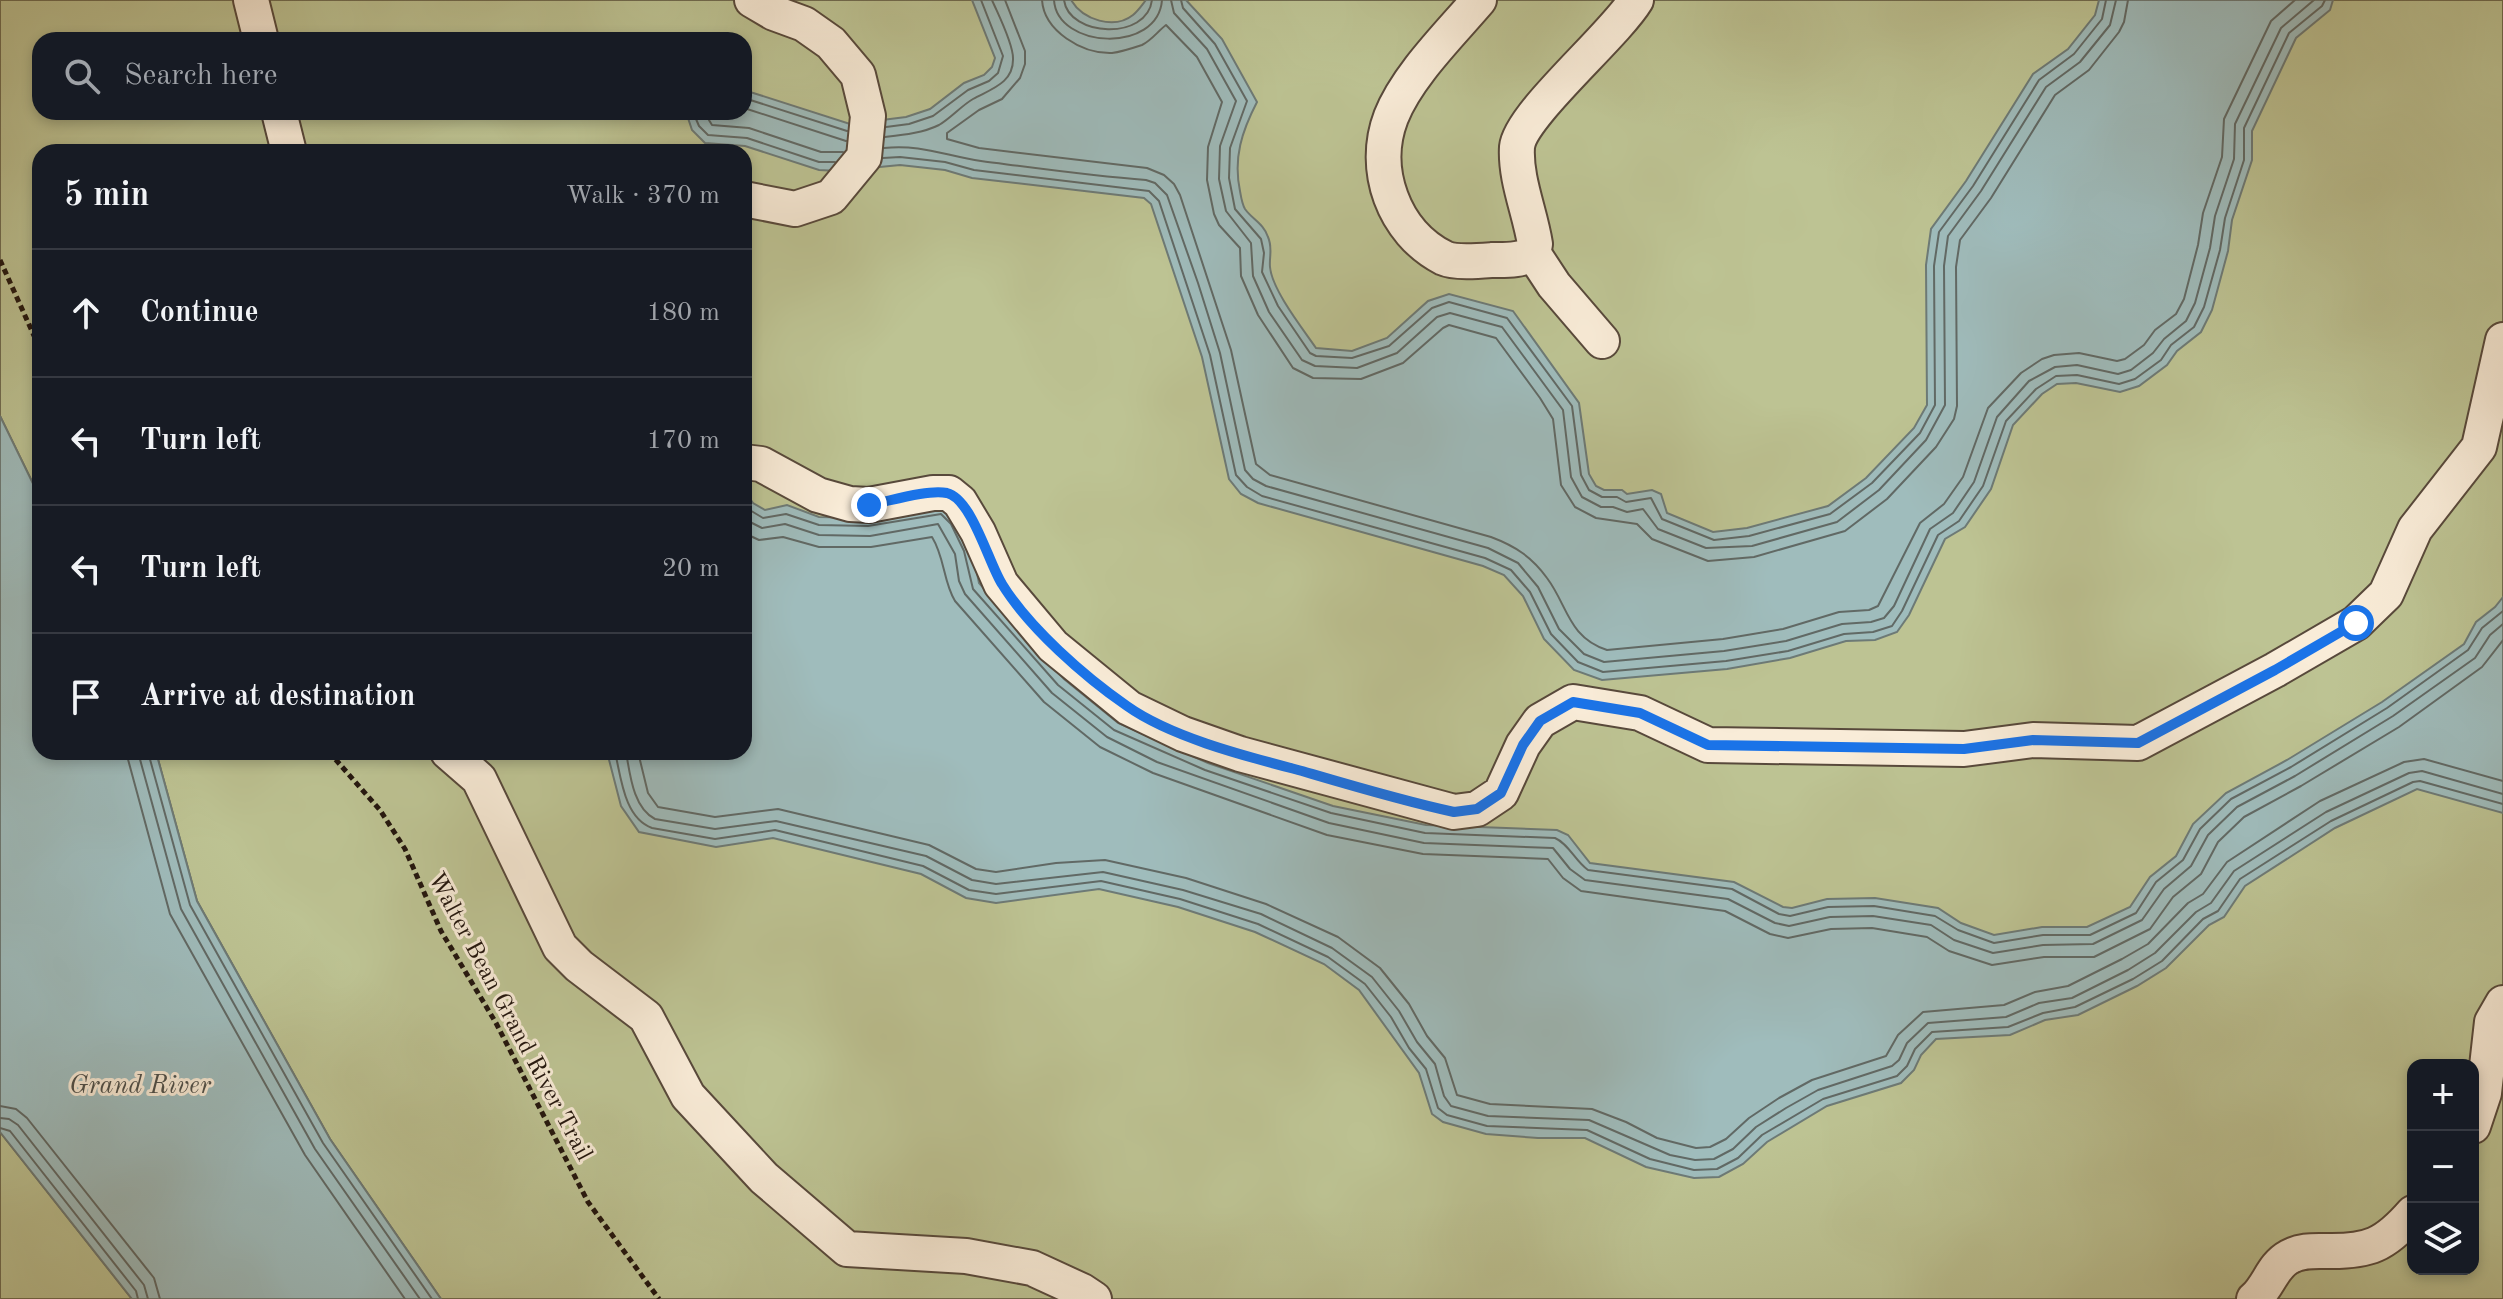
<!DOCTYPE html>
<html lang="en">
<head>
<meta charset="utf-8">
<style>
	body { margin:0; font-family:"Old Standard TT",serif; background:#20242c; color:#f1f3f6 }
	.controls { position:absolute; right:24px; bottom:24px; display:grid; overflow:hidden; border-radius:16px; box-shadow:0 4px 12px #0003 }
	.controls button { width:72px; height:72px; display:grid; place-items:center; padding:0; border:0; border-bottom:2px solid #363941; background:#171b24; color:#f1f3f6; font:40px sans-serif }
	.stop { position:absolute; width:24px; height:24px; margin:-18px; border:6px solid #1a73e8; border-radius:50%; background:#fff }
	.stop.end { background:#1a73e8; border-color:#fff; box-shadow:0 2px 8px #0008 }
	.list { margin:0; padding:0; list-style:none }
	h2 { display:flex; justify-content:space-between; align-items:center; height:104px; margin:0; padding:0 32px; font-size:34px }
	h2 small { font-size:26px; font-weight:400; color:#9ea1a6 }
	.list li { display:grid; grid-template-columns:52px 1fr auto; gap:24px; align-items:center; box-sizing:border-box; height:128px; padding:0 32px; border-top:2px solid #363941 }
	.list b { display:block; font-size:30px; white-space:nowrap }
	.list em { font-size:26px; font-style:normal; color:#9ea1a6 }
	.icon { flex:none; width:44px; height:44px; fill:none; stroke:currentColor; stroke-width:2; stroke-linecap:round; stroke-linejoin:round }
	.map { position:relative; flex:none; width:2503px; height:1299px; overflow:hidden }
	.search { position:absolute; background:#171b24; box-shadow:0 4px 12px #0003; left:32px; top:32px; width:720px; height:88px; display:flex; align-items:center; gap:20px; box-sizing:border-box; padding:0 28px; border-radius:24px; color:#9ea1a6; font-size:30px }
	.panel { position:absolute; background:#171b24; box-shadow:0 4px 12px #0003; left:32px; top:144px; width:720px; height:616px; border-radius:24px }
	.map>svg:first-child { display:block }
</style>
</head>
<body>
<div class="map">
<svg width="2503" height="1299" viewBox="0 0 2503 1299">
	<rect width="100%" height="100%" fill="#f6e2c3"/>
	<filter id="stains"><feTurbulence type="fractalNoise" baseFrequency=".0025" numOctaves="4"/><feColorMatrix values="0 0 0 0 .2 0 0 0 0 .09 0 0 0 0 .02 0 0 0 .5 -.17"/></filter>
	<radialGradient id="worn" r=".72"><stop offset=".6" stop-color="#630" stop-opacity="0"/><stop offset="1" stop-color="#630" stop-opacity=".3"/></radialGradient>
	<g fill="#bdc393" stroke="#706c50" stroke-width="2" fill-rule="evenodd">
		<path d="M0,0H2503V1299H441L330,1139L197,901L156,752H744V152H40V498L0,416ZM40,40H744V112H40ZM2413,1065H2473V1269H2413Z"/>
		<polygon points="0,1132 132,1299 0,1299"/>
	</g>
	<g fill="#9fbcbc" stroke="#6d7a76" stroke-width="2">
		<path d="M972,0H1071C1083,20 1114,30 1133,15C1138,11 1142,5 1146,0H1186L1222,39L1257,102C1242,131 1233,158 1240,191C1241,197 1242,204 1245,209C1252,219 1264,224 1268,237C1273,248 1269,257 1270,267C1272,290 1303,329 1316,348L1352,351L1387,338L1428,301L1449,294L1513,311L1579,403L1589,474L1596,486L1604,490H1622L1627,494L1652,490L1661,494L1667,513L1713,532L1747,528L1828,506L1866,478L1914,428L1927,405L1926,265L1931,229L1966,181L2033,74L2068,49L2095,15L2099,0H2333L2330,10L2296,38L2252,131V160L2232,220L2228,251L2212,310L2201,332L2177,351L2167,365L2139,386L2120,392L2076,383L2057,384L2042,394L2013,425L1991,489L1965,527L1945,539L1909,615L1897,632L1875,640L1846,641L1790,658L1727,669L1602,680L1574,670L1544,639L1523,596L1504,575L1483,566L1258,503L1241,494L1229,479L1202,357L1151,204L1144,198L972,178L945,170L900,165L839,171L819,170L745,146L705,143L692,130L686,112H744V90L850,124L906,117L930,109L964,83L984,75L992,67L995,58Z"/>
		<polygon points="0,416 40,498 40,752 156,752 197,901 330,1139 441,1299 132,1299 0,1132"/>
		<polygon points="744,490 753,503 765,510 787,505 819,517 867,518 942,505 972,548 979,583 1064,679 1118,723 1208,763 1333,806 1426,825 1557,830 1568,835 1590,863 1734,882 1783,907 1792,908 1827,899 1875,898 1938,908 1961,923 1994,935 2042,927 2087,927 2130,907 2150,877 2176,856 2193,824 2226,793 2287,760 2382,702 2464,644 2476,622 2495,607 2503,597 2503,813 2417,789 2335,828 2245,886 2224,917 2209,925 2166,968 2137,986 2078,1015 2045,1020 2010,1035 1936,1039 1921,1055 1914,1070 1901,1083 1827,1106 1767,1142 1743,1164 1719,1177 1694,1178 1646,1167 1585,1138 1538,1138 1486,1134 1443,1122 1432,1114 1419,1073 1359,990 1324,964 1255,932 1178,907 1099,889 996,903 966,898 921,874 773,838 716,847 639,832 621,806 607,752 744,752"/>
	</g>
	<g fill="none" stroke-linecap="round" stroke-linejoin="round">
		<g stroke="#616965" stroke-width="2">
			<path d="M1005,0L1025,51V64L1020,78L1002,99L979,110L947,133V139L979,148L1147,168L1164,175L1174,184L1180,195L1231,350L1256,464L1270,475L1491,537C1515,546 1532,557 1547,578C1568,606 1568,637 1607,650L1723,639L1783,629L1839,612L1869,610L1878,606L1920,523L1944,504L1963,477L1988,408L2021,373L2042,359L2054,355L2079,353L2117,361L2125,359L2144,345L2155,330L2176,314L2184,299L2198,245L2203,213L2222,157L2224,119L2271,21L2295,0"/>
			<path d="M1042,0C1044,31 1082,54 1112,53C1121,52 1133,48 1142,45C1152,40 1158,31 1166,25L1197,57L1222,102L1208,147L1207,180L1214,214L1219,225L1240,248L1241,276L1258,315L1293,368L1313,378L1361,379L1403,363L1443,328L1449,325L1496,338L1540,398L1553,419L1561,485L1575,507L1596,518L1637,524L1652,539L1708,561L1754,557L1845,531L1887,499L1936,447L1954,419L1957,406L1956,267L1960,240L1991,198L2055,95L2089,70L2119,32L2124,22L2128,0"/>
			<path d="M1054,0C1057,49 1158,54 1162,0"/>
			<path d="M1064,0C1069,37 1147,41 1152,0"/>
			<polyline points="1171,0 1174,13 1207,49 1236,101 1220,146 1219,179 1226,211 1251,243 1253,276 1269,312 1302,360 1315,366 1357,368 1397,353 1437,317 1450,313 1502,327 1563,410 1571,477 1582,497 1601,507 1613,507 1627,512 1643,509 1658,529 1706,548 1752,546 1837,522 1879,490 1926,440 1945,405 1944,266 1948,236 1981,191 2046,87 2080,62 2110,25 2116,0"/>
			<polyline points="1181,0 1183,8 1215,44 1247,101 1230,148 1229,178 1235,209 1261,239 1264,253 1262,272 1278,306 1310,353 1316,356 1352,358 1389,346 1432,308 1449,302 1507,318 1572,406 1581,475 1589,490 1602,497 1617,497 1626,502 1651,498 1662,519 1714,540 1749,536 1830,514 1872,483 1920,433 1935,405 1934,266 1939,232 1973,186 2039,80 2074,54 2102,19 2106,0"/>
			<polyline points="744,98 847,131"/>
			<polyline points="744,108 846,141"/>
			<polyline points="693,112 699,126 708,135 747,138 819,162 835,162"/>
			<polyline points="704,112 712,125 749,128 821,152 843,152"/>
			<polyline points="886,127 909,124 933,116 968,90 989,81 998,73 1003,56 981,0"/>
			<path d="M885,137C903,135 923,133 939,125C951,118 961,106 973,99C991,89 1014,83 1013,58C1013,43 998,14 992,0"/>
			<path d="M884,148C921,144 946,156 981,161C1035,168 1091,176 1146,180L1155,183L1167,195L1198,283L1220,353L1245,470L1253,479L1266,486L1488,548L1518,563L1538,587L1559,629L1584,654L1604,662L1724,651L1786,641L1842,624L1871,622L1884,618L1894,606L1930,529L1953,513L1974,482L1997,417L2029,381L2055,367L2077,365L2118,374L2131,370L2153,353L2164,339L2186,321L2195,303L2210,248L2215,216L2234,159L2235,124L2281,28L2314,0"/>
			<polyline points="883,158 900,157 945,162 974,170 1149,191 1159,201 1210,355 1236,475 1247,487 1262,496 1485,558 1511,570 1530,592 1551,634 1578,662 1603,672 1726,661 1788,651 1844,634 1873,632 1892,626 1902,611 1938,535 1959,521 1983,486 2006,421 2036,389 2056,376 2077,375 2119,384 2135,379 2161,360 2171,345 2194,327 2204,307 2220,250 2225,218 2244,160 2244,128 2289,33 2322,6 2325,0"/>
			<path d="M744,504L748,509L763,518L786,514L819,525L868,526L941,514L951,524L964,551L973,589L1058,685L1114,730L1205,770L1331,813L1425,833L1555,838C1569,844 1575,861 1588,870L1732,889L1779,914L1790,916L1828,907L1874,906L1935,916L1958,930L1994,943L2043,935H2090L2136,913L2156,882L2183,860L2200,829L2231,799L2291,767L2387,708L2468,650L2482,628L2503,611"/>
			<polyline points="744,519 762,528 785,524 819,535 870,536 938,524 955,554 959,581 965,594 1052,693 1107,737 1157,762 1329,823 1424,843 1553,848 1570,869 1585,880 1728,899 1775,923 1789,926 1830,917 1873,916 1931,925 1954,940 1993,953 2043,945 2093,944 2142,920 2164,889 2191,866 2208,835 2237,807 2295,776 2393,716 2475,658 2490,635 2503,624"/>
			<path d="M744,533L759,540L783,537L819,547H871L932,537C945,558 943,581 955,601L1044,702L1100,747L1153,773L1327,835L1423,854L1548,859L1563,878L1581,891L1725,911L1770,934L1788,938L1831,929L1872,928L1927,937L1949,951L1992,965L2044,957H2094L2150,929L2173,897L2201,874L2218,842L2244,817L2301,786L2399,727L2482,667L2503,640"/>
			<polyline points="126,752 170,914 305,1155 405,1299"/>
			<polyline points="138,752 181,909 315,1149 420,1299"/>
			<polyline points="148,752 190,905 323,1143 432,1299"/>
			<path d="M615,752C621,777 624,818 652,828L715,839L775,830L923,866L969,890L996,894L1101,881L1180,899L1258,924L1328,957L1365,984L1391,1017L1409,1048L1426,1069L1438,1108L1447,1115L1487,1126L1587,1130L1650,1159L1694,1170L1717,1169L1738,1158L1762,1135L1823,1099L1897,1076L1907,1066L1915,1049L1932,1032L2008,1027L2043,1013L2075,1007L2133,979L2162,961L2203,919L2218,911L2240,879L2331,821L2413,782L2420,781L2503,804"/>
			<path d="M626,752C630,774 633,808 655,819L715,829L776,821L926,856L972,880L996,884L1103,872L1183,890L1261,914L1332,948L1372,977L1399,1011L1417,1042L1435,1064L1444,1096L1451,1106L1488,1116L1589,1120L1670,1155L1695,1160L1714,1159L1733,1149L1756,1127L1786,1108L1818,1090L1892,1066L1899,1060L1907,1043L1928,1023L2006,1017L2039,1003L2072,998L2128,970L2155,953L2196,912L2211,903L2234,871L2326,812L2409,773L2422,771L2503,794"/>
			<polyline points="638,752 648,793 658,807 715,817 778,809 929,845 976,869 996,872 1056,863 1105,860 1186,878 1266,904 1338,937 1380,968 1409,1004 1427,1036 1445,1058 1457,1095 1490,1104 1592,1109 1626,1122 1657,1138 1696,1148 1710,1147 1726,1139 1749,1118 1779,1098 1812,1080 1886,1056 1898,1035 1923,1012 2004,1005 2035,992 2068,986 2122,959 2148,944 2188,903 2203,894 2227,862 2320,801 2404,762 2424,759 2503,781"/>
			<polyline points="0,1106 16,1109 27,1118 154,1278 160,1299"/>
			<polyline points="0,1118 9,1119 18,1125 144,1285 148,1299"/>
			<polyline points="0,1128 10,1131 136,1291 138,1299"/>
		</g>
		<g stroke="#58493b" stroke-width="38">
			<g id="minor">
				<polyline points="251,0 261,40"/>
				<path d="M1479,0C1450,34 1407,76 1391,117C1371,169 1393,232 1444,258C1455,263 1479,261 1492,260C1506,260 1522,261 1533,253L1535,244C1530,212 1515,179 1517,147C1520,115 1614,36 1636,0"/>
				<polyline points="279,112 289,152"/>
				<polyline points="744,199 795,209 831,197 864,157 868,116 858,75 831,43 804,24 774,13 752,0"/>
				<polyline points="1533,253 1554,285 1602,341"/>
				<polyline points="744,462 761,464 818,495 850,504 869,505 933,493 949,493 960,502 978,532 1001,584 1053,646 1129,708 1183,734 1240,754 1454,812 1477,809 1501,793 1523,745 1540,721 1573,702 1640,713 1708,745 1964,749 2033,740 2138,743 2275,670 2356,623 2386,594 2415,529 2479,447 2503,340"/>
				<polyline points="448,752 479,779 560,947 579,966 646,1017 688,1096 764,1178 847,1249 966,1256 1032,1268 1082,1291 1094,1299"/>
				<polyline points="2473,1126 2484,1093 2492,1022 2503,1003"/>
				<path d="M2254,1299C2268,1288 2272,1266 2289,1257C2301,1250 2314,1251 2326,1251C2369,1252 2385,1245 2413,1213"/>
			</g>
		</g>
		<g stroke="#23160e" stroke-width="5" stroke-dasharray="6 4" stroke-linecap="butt">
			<polyline points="0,260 40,349"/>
			<polyline points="329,752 380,810 405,849 441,931 496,1023 588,1202 659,1299"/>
		</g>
		<use href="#minor" stroke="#f9ecd8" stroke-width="34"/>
	</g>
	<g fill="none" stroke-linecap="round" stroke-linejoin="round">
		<path stroke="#1a73e8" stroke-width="10" d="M869,505C890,501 928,489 947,493C972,499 989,564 1002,584C1029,628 1085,677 1127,706C1172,738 1249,757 1302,771C1353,786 1403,801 1454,812L1477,809L1501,793L1523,745L1540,721L1573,702L1640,713L1708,745L1964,749L2033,740L2138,743L2275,670L2356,623"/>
	</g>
	<g text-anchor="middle" stroke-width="6" stroke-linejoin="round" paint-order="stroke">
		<g font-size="24" fill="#23160e" stroke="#f9ecd8">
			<text transform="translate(511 1016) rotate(62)" y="8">Walter Bean Grand River Trail</text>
		</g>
		<g font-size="26" font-style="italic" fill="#4e504b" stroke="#f9ecd8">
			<text x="140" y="1093">Grand River</text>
		</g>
	</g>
	<rect width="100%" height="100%" filter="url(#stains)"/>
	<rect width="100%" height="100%" fill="url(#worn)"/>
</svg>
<div class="controls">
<button>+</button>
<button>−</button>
<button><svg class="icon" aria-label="layers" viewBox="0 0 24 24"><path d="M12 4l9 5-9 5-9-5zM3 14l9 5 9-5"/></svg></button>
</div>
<div class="stop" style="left:2356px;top:623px"></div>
<div class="stop end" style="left:869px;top:505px"></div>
<div class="search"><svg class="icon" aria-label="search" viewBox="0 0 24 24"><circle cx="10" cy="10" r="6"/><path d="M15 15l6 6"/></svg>Search here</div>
<section class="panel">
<h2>5 min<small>Walk · 370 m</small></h2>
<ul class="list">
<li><svg class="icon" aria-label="ahead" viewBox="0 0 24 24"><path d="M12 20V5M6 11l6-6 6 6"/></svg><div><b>Continue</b></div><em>180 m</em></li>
<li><svg class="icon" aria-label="left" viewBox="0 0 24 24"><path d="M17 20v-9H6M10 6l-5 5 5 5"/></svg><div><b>Turn left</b></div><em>170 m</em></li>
<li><svg class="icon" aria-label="left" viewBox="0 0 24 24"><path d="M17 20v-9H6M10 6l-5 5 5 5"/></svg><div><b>Turn left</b></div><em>20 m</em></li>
<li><svg class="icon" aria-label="arrive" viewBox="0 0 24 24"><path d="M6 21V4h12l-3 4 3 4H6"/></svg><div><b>Arrive at destination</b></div></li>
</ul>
</section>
</div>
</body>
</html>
